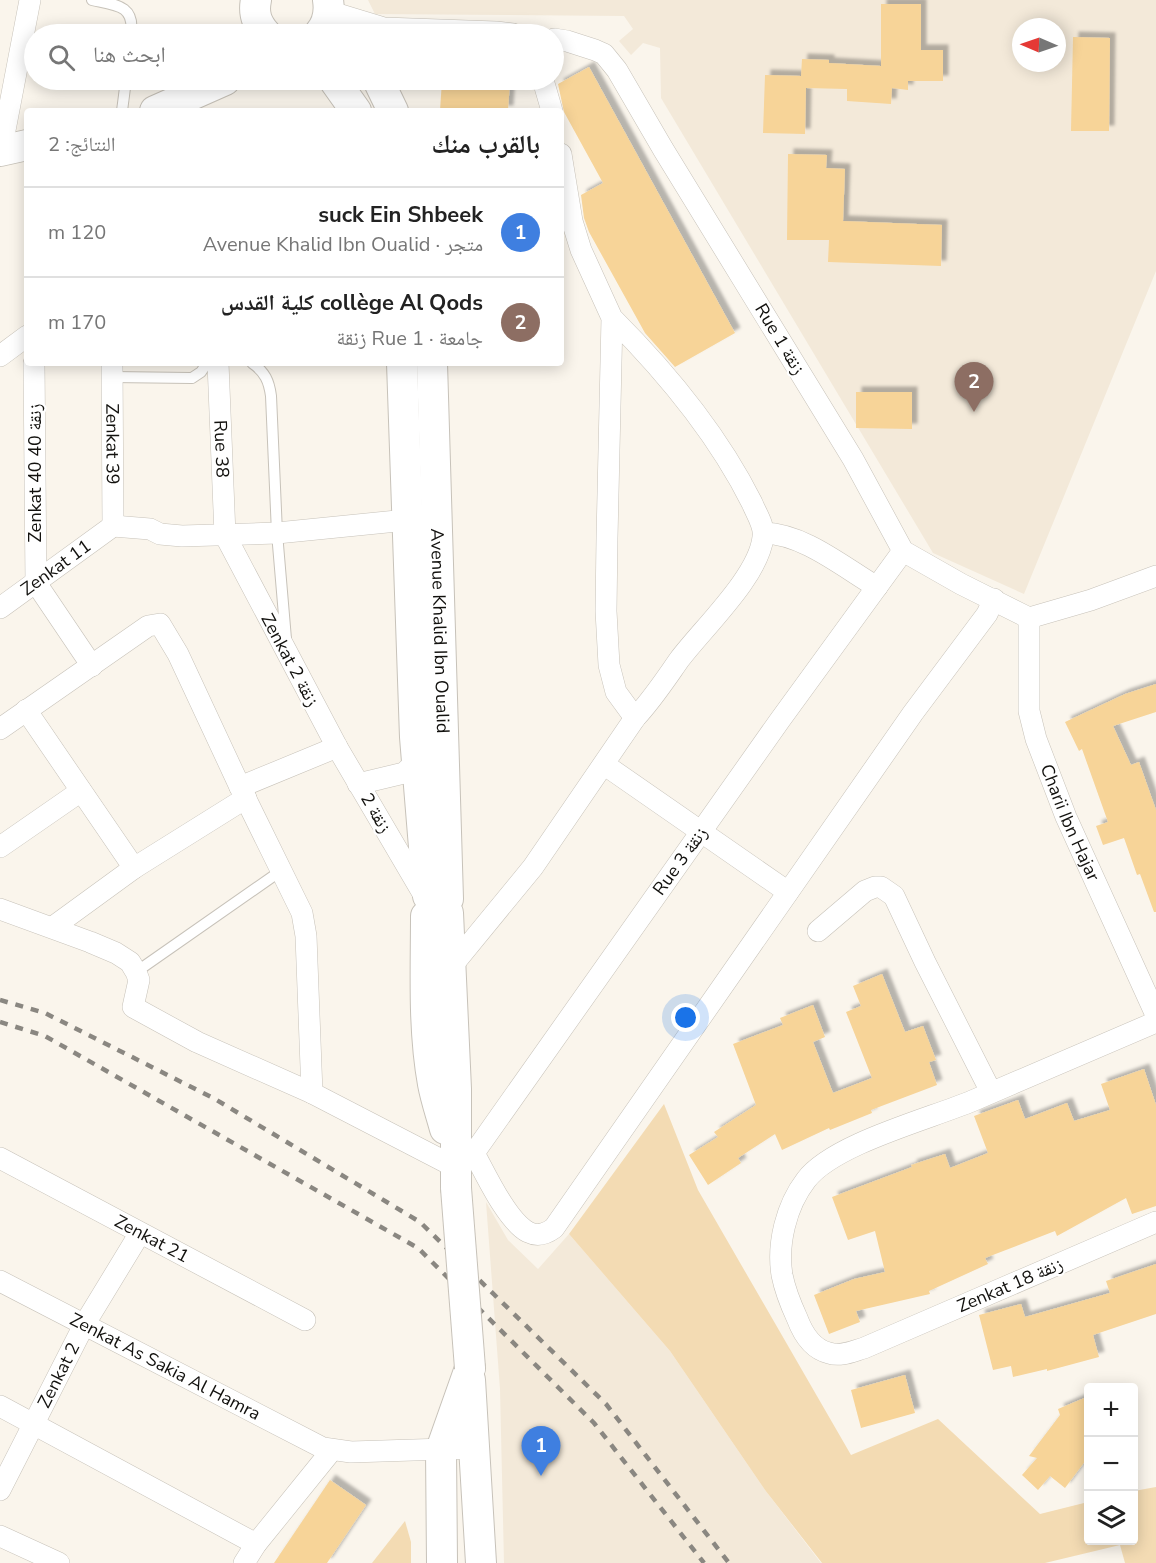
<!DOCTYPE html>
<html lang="ar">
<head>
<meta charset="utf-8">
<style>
	body { margin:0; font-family:"Nunito Sans","Noto Naskh Arabic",sans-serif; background:#f6f6f6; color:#222; direction:rtl }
	.controls { position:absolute; right:18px; bottom:18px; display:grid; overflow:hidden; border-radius:6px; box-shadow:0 3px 15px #0003 }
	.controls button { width:54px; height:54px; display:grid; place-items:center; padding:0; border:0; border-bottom:2px solid #e0e0e0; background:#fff; color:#222; font:30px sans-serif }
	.compass { position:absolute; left:1012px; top:18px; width:54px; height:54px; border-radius:50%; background:#fff; box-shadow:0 3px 15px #0003; rotate:272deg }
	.you { position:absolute; left:686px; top:1018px; width:21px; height:21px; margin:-15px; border:4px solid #fff; border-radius:50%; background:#1a73e8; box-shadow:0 0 0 9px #1a73e833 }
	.badge { display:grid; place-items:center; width:39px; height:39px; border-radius:50%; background:#1f6075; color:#fff; font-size:20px; font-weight:700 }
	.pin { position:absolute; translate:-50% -50px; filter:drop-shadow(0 2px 3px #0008) }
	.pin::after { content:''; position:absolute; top:32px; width:21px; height:18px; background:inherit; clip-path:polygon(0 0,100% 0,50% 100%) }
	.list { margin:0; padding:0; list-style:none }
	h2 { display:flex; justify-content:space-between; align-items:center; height:78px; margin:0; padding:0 24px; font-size:26px }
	h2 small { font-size:20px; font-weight:400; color:#767676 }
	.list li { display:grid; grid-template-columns:39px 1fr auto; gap:18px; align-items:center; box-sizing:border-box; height:90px; padding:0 24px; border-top:2px solid #e0e0e0 }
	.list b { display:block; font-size:22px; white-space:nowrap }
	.list p { margin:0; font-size:20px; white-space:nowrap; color:#767676 }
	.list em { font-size:20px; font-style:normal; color:#767676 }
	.icon { flex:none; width:33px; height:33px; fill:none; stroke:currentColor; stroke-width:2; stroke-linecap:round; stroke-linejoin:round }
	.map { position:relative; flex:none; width:1156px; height:1563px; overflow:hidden; direction:ltr }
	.search { position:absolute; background:#fff; box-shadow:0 3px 15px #0003; left:24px; top:24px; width:540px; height:66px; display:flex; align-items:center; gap:15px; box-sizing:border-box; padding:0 21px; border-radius:33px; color:#767676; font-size:22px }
	.panel { position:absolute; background:#fff; box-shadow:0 3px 15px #0003; left:24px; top:108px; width:540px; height:258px; border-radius:6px; direction:rtl }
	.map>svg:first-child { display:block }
</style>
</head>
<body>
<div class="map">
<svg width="1156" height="1563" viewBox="0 0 1156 1563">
	<defs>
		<filter id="shadow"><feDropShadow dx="5.5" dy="-5.5" stdDeviation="1.5" flood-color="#0004"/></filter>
	</defs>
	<rect width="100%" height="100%" fill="#faf5ec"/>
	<g fill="#f3e9d9" fill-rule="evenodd">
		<path d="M368,0H1156V271L1024,594L933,553L661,98L660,48L643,43L631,55L619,41L633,29L624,16L375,14ZM1021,27H1057V63H1021Z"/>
		<polygon points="486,1202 508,1240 538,1269 569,1234 670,1351 765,1490 821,1563 504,1563 500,1389"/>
	</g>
	<g fill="#f3dbb3">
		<polygon points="664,1104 698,1190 851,1455 938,1419 1040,1514 1088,1502 1088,1540 1134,1540 1134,1491 1156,1487 1156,1563 1125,1563 1120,1545 1045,1563 822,1563 765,1490 670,1351 569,1234"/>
		<polygon points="405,1521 411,1542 411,1563 372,1563"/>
	</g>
	<g fill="#f7d498" filter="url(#shadow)">
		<polygon points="881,4 921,4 921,50 943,50 943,81 908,81 908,90 892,88 891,104 847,101 847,89 806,88 805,134 763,133 765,75 801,76 802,59 829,60 829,63 881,66"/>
		<polygon points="1073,37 1110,38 1109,131 1071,131"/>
		<polygon points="589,67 735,333 675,367 645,333 589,232 584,218 581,195 603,183 564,112 558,84"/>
		<polygon points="442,80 510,80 508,111 440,111"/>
		<polygon points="788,154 827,155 826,168 845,169 843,221 942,225 941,266 828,262 829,240 787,240"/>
		<polygon points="856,392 912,392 912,429 856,428"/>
		<polygon points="1156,684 1156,712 1113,726 1131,765 1139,762 1156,810 1156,912 1154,912 1140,874 1137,875 1124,838 1103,845 1096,826 1108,822 1082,749 1079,751 1065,722 1125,694"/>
		<polygon points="882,974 905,1032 923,1026 936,1060 929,1062 937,1085 871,1110 872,1113 830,1130 829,1128 782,1150 775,1134 738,1158 741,1163 708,1185 689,1155 718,1137 714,1132 756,1105 733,1044 783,1025 780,1018 813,1005 825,1037 813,1042 833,1093 872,1078 846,1012 861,1006 853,986"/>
		<polygon points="1144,1069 1156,1105 1156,1206 1132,1214 1126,1198 1057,1236 1055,1231 985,1258 988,1264 929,1291 930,1294 856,1311 860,1322 829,1334 814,1295 854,1279 885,1272 875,1231 848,1240 832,1197 912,1167 911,1165 945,1154 950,1168 988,1153 974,1116 1018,1100 1025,1119 1067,1103 1074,1121 1110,1110 1101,1084"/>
		<polygon points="1156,1264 1156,1314 1093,1335 1099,1357 1047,1371 1047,1369 1013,1377 1011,1366 993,1370 979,1315 1021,1304 1025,1317 1110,1293 1106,1281"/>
		<polygon points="905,1375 915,1413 861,1428 851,1390"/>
		<polygon points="1089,1396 1089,1456 1065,1488 1050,1476 1038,1490 1022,1475 1037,1458 1029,1456 1060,1415 1058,1409"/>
		<polygon points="330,1480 366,1505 327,1563 274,1563"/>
	</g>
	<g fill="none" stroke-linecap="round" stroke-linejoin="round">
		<g stroke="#c7c2b9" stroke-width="12">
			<g id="lane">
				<path d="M92,0C116,5 135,5 131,34"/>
				<polyline points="122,111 126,80"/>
				<path d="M252,363C265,372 269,381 271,396L277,533L286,639"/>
				<polyline points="112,377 192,378 201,372 207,363"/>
				<polyline points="136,972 282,870"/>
			</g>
		</g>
		<g stroke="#c7c2b9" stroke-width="22">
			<g id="street">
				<polyline points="328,11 384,28 496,32 513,34"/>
				<polyline points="554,39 567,41 595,50 604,54 617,70 663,149 853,459 903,551 961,584 1029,618"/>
				<polyline points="543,80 552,111"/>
				<polyline points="1,151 30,0"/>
				<path d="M561,154L572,221L581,250L612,318L607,538L606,611L609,665L616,692L635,718C652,700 665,680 679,660C703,628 759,576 763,537C765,526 756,513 752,503C718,435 666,372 612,318"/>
				<polyline points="0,356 27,336"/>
				<polyline points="34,363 36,583"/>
				<path id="s1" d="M112,363L113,526"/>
				<path id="s2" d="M218,363L225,535L337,747L425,897"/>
				<polyline points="113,526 150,529 160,534 182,536 277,533 407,520"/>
				<path d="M764,533C804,534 843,567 877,587"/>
				<polyline points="36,583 92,666"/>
				<path id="s3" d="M0,608L113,526"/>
				<path id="s4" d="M1029,618V711L1036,739L1066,817L1156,1015"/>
				<polyline points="1029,618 1091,600 1156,576"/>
				<polyline points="26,710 134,868"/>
				<polyline points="0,729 148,626 160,624 178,654 240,787 302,913 306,936 312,1093"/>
				<polyline points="605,765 788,892"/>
				<polyline points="358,784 404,773 416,762"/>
				<polyline points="240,787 337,747"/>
				<polyline points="0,847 81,791"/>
				<polyline points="0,909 90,942 116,953 130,962 136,972 139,980 133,1007 197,1042 312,1093 455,1167 474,1153 780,720 903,551"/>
				<polyline points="53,927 134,868 246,798"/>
				<polyline points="818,931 865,891 875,887 881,887 894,896 925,962 991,1092"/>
				<polyline points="451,967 533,867 635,718"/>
				<path d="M1156,1022C1095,1048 1034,1075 972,1101C929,1119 833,1144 806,1180C786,1206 777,1244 782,1275C785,1290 791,1305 797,1318C803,1334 812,1349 829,1353C841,1357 853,1351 864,1348L1156,1222"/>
				<path d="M474,1153C485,1173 507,1221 528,1232C538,1237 546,1234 554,1228L913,713L987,614L994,599"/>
				<path id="s5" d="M0,1158L305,1320"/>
				<path id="s6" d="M0,1281L323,1448L351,1452L476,1448"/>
				<polyline points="0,1406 256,1544"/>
				<path id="s7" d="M0,1490L84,1325L140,1233"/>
				<polyline points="0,1536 59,1563"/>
				<polyline points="244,1563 256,1544 332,1450"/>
			</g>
		</g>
		<g stroke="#c7c2b9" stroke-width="32">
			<g id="secondary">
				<path d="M256,0C253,14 257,24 266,34"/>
				<path d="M319,34C327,25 330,13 328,0"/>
				<polyline points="334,80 356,111"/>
				<polyline points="378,80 393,111"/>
				<polyline points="155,111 225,80"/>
				<polyline points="0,151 27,145"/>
				<polyline points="402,363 415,737 428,896"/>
				<path id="s8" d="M432,363L448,899"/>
				<polyline points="448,913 456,1089 456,1188"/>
				<path d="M426,916C426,971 423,1029 433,1084C436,1100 441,1114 445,1129"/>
				<polyline points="470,1380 481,1563"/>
				<polyline points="442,1563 441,1450 470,1368"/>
			</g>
		</g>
		<use href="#lane" stroke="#fff" stroke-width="10"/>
		<use href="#street" stroke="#fff" stroke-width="21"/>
		<use href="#secondary" stroke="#fff" stroke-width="30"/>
		<g stroke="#8a8781" stroke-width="4.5" stroke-dasharray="8 8" stroke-linecap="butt">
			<polyline points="0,1000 45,1013 215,1099 420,1222 606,1404 729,1563"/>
			<polyline points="0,1022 45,1036 418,1248 594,1423 704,1563"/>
		</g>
		<g stroke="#c7c2b9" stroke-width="32" stroke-linecap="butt">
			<polyline id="secondary-bridge" points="456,1188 470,1368"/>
		</g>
		<use href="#secondary-bridge" stroke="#fff" stroke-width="30"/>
	</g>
	<g text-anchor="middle" stroke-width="4.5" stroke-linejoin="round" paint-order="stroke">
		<g font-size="18" fill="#12110e" stroke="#fff">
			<text transform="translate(780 339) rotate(59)" y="6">Rue 1 زنقة</text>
			<text dy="6" stroke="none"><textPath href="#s1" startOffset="81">Zenkat 39</textPath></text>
			<text dy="6" stroke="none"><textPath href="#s2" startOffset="86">Rue 38</textPath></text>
			<text transform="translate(35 473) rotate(-90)" y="6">Zenkat 40 زنقة 40</text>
			<text dy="6" stroke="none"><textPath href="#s3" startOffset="69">Zenkat 11</textPath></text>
			<text dy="6" stroke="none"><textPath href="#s8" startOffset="268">Avenue Khalid Ibn Oualid</textPath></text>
			<text transform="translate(290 660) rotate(62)" y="6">Zenkat 2 زنقة</text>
			<text transform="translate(376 813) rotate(60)" y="6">زنقة 2</text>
			<text dy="6" stroke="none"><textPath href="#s4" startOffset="212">Charii Ibn Hajar</textPath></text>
			<text transform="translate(680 861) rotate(-54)" y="6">Rue 3 زنقة</text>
			<text dy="6" stroke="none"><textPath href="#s5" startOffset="172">Zenkat 21</textPath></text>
			<text transform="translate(1010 1285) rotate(-23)" y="6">Zenkat 18 زنقة</text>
			<text dy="6" stroke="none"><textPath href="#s6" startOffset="186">Zenkat As Sakia Al Hamra</textPath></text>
			<text dy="6" stroke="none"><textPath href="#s7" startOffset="129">Zenkat 2</textPath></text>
		</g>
	</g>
</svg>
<div class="controls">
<button>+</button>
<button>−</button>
<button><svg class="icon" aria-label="layers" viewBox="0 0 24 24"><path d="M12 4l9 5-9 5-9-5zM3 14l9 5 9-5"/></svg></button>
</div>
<svg class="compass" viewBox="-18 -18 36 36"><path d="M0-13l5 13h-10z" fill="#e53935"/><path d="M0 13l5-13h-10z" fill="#767676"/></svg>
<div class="you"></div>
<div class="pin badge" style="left:541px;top:1476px;background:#3f7fe0">1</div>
<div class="pin badge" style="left:974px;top:412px;background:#8d6e63">2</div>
<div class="search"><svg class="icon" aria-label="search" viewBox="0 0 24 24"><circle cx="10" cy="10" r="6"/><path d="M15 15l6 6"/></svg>ابحث هنا</div>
<section class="panel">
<h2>بالقرب منك<small>النتائج: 2</small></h2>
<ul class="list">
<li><span class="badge" style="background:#3f7fe0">1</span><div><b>suck Ein Shbeek</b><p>متجر · Avenue Khalid Ibn Oualid</p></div><em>120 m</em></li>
<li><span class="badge" style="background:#8d6e63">2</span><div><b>collège Al Qods كلية القدس</b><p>جامعة · Rue 1 زنقة</p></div><em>170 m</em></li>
</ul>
</section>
</div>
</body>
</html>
